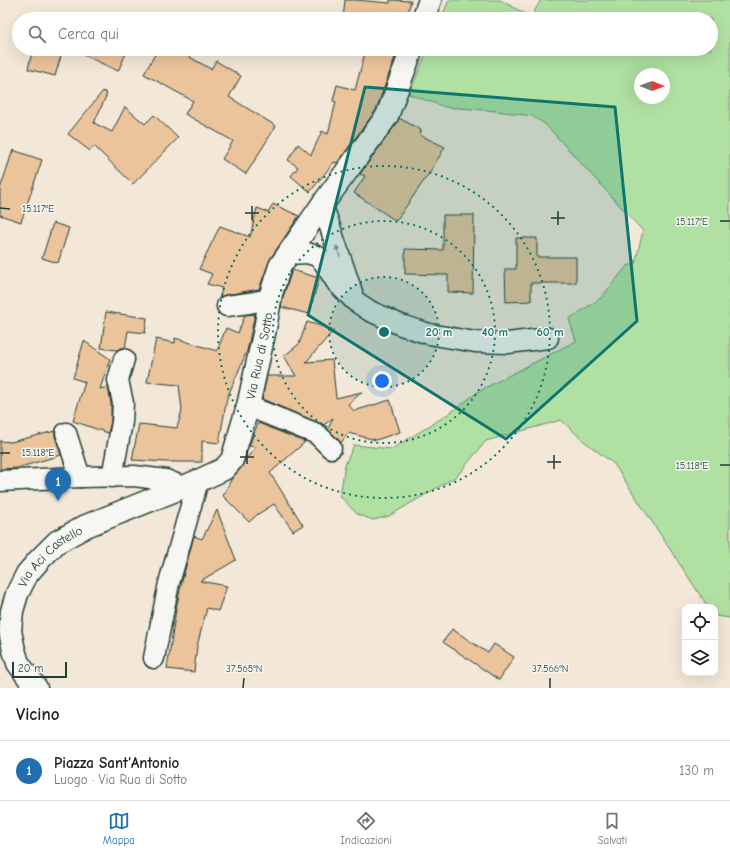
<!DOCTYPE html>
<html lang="it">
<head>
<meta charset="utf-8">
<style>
	body { margin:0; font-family:"Comic Neue",sans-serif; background:#f2f2f2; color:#202124 }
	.controls { position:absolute; right:12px; bottom:12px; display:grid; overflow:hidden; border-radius:8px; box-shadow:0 4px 16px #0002 }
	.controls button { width:36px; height:36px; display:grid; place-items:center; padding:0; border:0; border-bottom:1px solid #e0e0e0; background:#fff; color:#202124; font:20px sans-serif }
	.compass { position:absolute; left:634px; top:68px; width:36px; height:36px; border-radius:50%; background:#fff; box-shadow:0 4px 16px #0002; rotate:91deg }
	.scale { position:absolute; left:12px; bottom:10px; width:55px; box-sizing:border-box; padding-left:4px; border:2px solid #1f3d34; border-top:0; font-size:11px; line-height:14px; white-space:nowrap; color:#1f3d34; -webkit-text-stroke:3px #f6f6f2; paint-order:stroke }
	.you { position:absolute; left:382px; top:381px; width:14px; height:14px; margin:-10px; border:3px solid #fff; border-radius:50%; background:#1a73e8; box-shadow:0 0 0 6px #1a73e833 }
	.badge { display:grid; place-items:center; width:26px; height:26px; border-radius:50%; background:#1f6fb2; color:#fff; font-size:13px; font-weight:700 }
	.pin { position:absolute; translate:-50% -33px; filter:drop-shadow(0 1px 2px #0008) }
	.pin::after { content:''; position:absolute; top:21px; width:14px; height:12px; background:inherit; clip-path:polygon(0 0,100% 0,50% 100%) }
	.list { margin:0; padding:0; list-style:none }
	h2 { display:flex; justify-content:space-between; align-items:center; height:52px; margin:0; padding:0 16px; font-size:17px }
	h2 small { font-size:13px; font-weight:400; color:#757577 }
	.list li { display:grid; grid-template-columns:26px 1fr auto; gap:12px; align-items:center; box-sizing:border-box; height:60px; padding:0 16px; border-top:1px solid #e0e0e0 }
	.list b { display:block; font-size:15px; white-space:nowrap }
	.list p { margin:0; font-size:13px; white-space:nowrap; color:#757577 }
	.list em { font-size:13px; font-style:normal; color:#757577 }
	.icon { flex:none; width:22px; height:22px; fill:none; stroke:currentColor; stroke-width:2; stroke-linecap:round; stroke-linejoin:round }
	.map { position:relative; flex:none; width:730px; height:688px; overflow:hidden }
	.search { position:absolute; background:#fff; box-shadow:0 4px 16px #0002; left:12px; right:12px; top:12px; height:44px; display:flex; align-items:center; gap:10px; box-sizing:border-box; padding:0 14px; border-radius:22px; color:#757577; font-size:15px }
	.sheet { height:112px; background:#fff }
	nav { display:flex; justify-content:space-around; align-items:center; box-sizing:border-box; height:56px; border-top:1px solid #e0e0e0; background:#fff; font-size:11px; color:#757577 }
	nav a { display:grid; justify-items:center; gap:2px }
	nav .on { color:#1f6fb2 }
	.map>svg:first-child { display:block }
</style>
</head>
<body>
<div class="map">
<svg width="730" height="688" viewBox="0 0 730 688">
	<rect width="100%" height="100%" fill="#f3e7d8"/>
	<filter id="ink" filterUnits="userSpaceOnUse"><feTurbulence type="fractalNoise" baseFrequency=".025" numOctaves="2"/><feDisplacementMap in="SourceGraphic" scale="8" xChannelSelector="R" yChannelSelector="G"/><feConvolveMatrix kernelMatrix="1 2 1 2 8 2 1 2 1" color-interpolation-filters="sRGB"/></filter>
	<g filter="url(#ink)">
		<path fill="#b0e1a2" stroke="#688f6b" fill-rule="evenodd" d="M449,0H500L531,17L541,0H730V618L715,616V607H708L614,464L585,442L561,420L486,441L457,476L389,516L373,520L357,514L340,496L345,465L354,445L392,449L450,413L479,391L576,341L569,319L601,298L627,266L635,264L643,231L546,125L532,116L497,111L445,107L409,94L428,49H711V19H441ZM640,74H664V98H640Z"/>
		<g fill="#ecc49c" stroke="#1f3d34">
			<polygon points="345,0 355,0 390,3 390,0 411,1 406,19 343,19"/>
			<polygon points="33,49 63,49 55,76 28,69"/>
			<polygon points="71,49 128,49 118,71"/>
			<polygon points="158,49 175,49 211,69 216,61 241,76 229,97 276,126 246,174 222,159 233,141 185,114 193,101 144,74"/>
			<polygon points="366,49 398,49 376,110 337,163 334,162 310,192 291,176 298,167 288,160 298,144 311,155 322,131 328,134 336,102 333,101 337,85 355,90"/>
			<polygon points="103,91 107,94 94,123 112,132 125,107 145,124 154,115 178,138 133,184 94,146 90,151 68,134"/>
			<polygon points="399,118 421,130 420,135 445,147 430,172 396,221 354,193 365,176 360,174 397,123"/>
			<polygon points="13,150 42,160 21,222 0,215 0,189"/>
			<polygon points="273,204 299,216 270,259 259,289 225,295 220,297 222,288 207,284 212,274 199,269 220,226 250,237 257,208 268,212"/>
			<polygon points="443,215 474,215 473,293 448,292 448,275 405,274 405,249 443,250"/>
			<polygon points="53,223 69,228 58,263 42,258"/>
			<polygon points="516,238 537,238 537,257 576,257 576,283 531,283 531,301 506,302 505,269 516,269"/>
			<polygon points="292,270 319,278 309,314 281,307 283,297"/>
			<polygon points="106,312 147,318 145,333 128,331 125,348 121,348 117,350 101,348"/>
			<polygon points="255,314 247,351 227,398 219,443 202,441 202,462 167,462 132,460 139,424 177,428 182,410 179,385 147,382 156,339 175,343 175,338 217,351 226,328 238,333 245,315"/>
			<polygon points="307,322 334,330 306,362 332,360 336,398 362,392 348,404 354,411 390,400 400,432 376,440 348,433 341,443 328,429 333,418 324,425 262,399 267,376 296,376 284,356 299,344"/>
			<polygon points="84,341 110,359 100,389 108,387 111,404 111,421 108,433 73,421 85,382 73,378"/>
			<polygon points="258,423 305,442 270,473 303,525 293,531 274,504 258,514 249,522 223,496 232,478 241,468 245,460 256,447 249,446"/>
			<polygon points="55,431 55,436 61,455 17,468 0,469 0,441 11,442"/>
			<polygon points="217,510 236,560 200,581 227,586 218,611 207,608 197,646 194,672 167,669 176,609 182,581 194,536 202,539"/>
			<polygon points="452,629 488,653 494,644 514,657 499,680 443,642"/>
		</g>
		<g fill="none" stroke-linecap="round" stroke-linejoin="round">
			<g stroke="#1f3d34" stroke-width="23">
				<g id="street">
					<polyline points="322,205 327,218 352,292"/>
					<polyline points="288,254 307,253 317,256 323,261 337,283 355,301 370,311 401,325 429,334 475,342 508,343 548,338"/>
					<polyline points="227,306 249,303 270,299"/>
					<polyline points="248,406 317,434 331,448"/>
					<polyline points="66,433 80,477"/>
					<polyline points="112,477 122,422 123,403 118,380 124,359"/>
					<polyline points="0,481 80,477 134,476 166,480 183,487"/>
					<polyline points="154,658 169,583 198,481"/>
				</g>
			</g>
			<g stroke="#1f3d34" stroke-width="25">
				<g id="secondary">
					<polyline points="423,19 430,0"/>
					<path id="s1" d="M36,688L18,663L14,650L10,631L12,611L17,594L27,574L40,559L57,542L86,526L198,481L224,469L232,460L248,406L265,329L271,294L280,266L322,205L387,116L412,49"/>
				</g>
			</g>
			<use href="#street" stroke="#f6f6f2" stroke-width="20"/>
			<use href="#secondary" stroke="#f6f6f2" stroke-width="22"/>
		</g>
		<defs><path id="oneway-solid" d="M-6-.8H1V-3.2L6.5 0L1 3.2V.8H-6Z"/></defs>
		<use fill="#8a9a93" href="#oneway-solid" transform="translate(338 251) rotate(-109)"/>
	</g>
	<path fill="#0f766e" fill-opacity="0.2" stroke="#0f766e" stroke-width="3" stroke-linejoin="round" d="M365,87L615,107L637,321L506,439L308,315Z"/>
	<path fill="none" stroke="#1f3d34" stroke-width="1.5" d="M0,208L10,209M245,213H259M551,218H565M252,220V206M720,221H730M558,225V211M0,453H10M240,457H254M547,462H561M247,464V450M720,465H730M554,469V455M243,688L244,678M550,688V678"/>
	<circle cx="384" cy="332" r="55" fill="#0f766e" fill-opacity=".12"/>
	<g fill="none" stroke="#0f766e" stroke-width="2" stroke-dasharray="2 4">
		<circle cx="384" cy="332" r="55"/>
		<circle cx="384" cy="332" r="111"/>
		<circle cx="384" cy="332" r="166"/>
	</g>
	<g text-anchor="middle" stroke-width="3" stroke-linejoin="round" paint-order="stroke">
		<g font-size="13" fill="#1f3d34" stroke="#f6f6f2">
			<text dy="5" stroke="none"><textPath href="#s1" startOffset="470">Via Rua di Sotto</textPath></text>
			<text dy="5" stroke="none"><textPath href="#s1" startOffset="153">Via Aci Castello</textPath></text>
		</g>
	</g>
	<g font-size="10" text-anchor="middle" fill="#1f3d34" stroke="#f6f6f2" stroke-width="3" stroke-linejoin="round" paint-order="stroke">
		<text x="38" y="212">15.117°E</text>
		<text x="692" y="225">15.117°E</text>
		<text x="38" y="456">15.118°E</text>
		<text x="692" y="469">15.118°E</text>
		<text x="244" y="672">37.565°N</text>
		<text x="550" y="672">37.566°N</text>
	</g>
	<circle cx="384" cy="332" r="6" fill="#0f766e" stroke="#f6f6f2" stroke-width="2"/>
	<g font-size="12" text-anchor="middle" font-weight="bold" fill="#0f766e" stroke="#f6f6f2" stroke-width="3" stroke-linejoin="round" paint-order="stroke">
		<text x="439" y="336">20 m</text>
		<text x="495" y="336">40 m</text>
		<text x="550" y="336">60 m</text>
	</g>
</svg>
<div class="controls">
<button><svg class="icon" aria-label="locate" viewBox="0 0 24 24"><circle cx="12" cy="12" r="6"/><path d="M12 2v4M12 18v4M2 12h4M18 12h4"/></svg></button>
<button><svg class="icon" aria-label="layers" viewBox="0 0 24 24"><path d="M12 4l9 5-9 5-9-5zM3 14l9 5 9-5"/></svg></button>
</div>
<svg class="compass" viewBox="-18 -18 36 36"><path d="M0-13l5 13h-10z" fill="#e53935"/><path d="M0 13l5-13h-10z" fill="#757577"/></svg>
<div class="scale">20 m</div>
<div class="you"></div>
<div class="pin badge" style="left:58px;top:501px">1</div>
<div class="search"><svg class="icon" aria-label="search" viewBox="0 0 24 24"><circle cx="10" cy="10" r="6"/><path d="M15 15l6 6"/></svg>Cerca qui</div>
</div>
<section class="sheet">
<h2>Vicino<small></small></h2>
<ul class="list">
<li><span class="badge">1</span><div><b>Piazza Sant'Antonio</b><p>Luogo · Via Rua di Sotto</p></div><em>130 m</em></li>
</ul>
</section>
<nav>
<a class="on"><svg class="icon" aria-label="map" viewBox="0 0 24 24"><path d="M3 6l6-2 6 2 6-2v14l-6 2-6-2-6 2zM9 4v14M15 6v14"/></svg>Mappa</a>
<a><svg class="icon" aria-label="directions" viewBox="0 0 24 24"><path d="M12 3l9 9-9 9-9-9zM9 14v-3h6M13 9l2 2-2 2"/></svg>Indicazioni</a>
<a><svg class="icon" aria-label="saved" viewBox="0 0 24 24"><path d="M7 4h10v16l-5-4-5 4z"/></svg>Salvati</a>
</nav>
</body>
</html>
